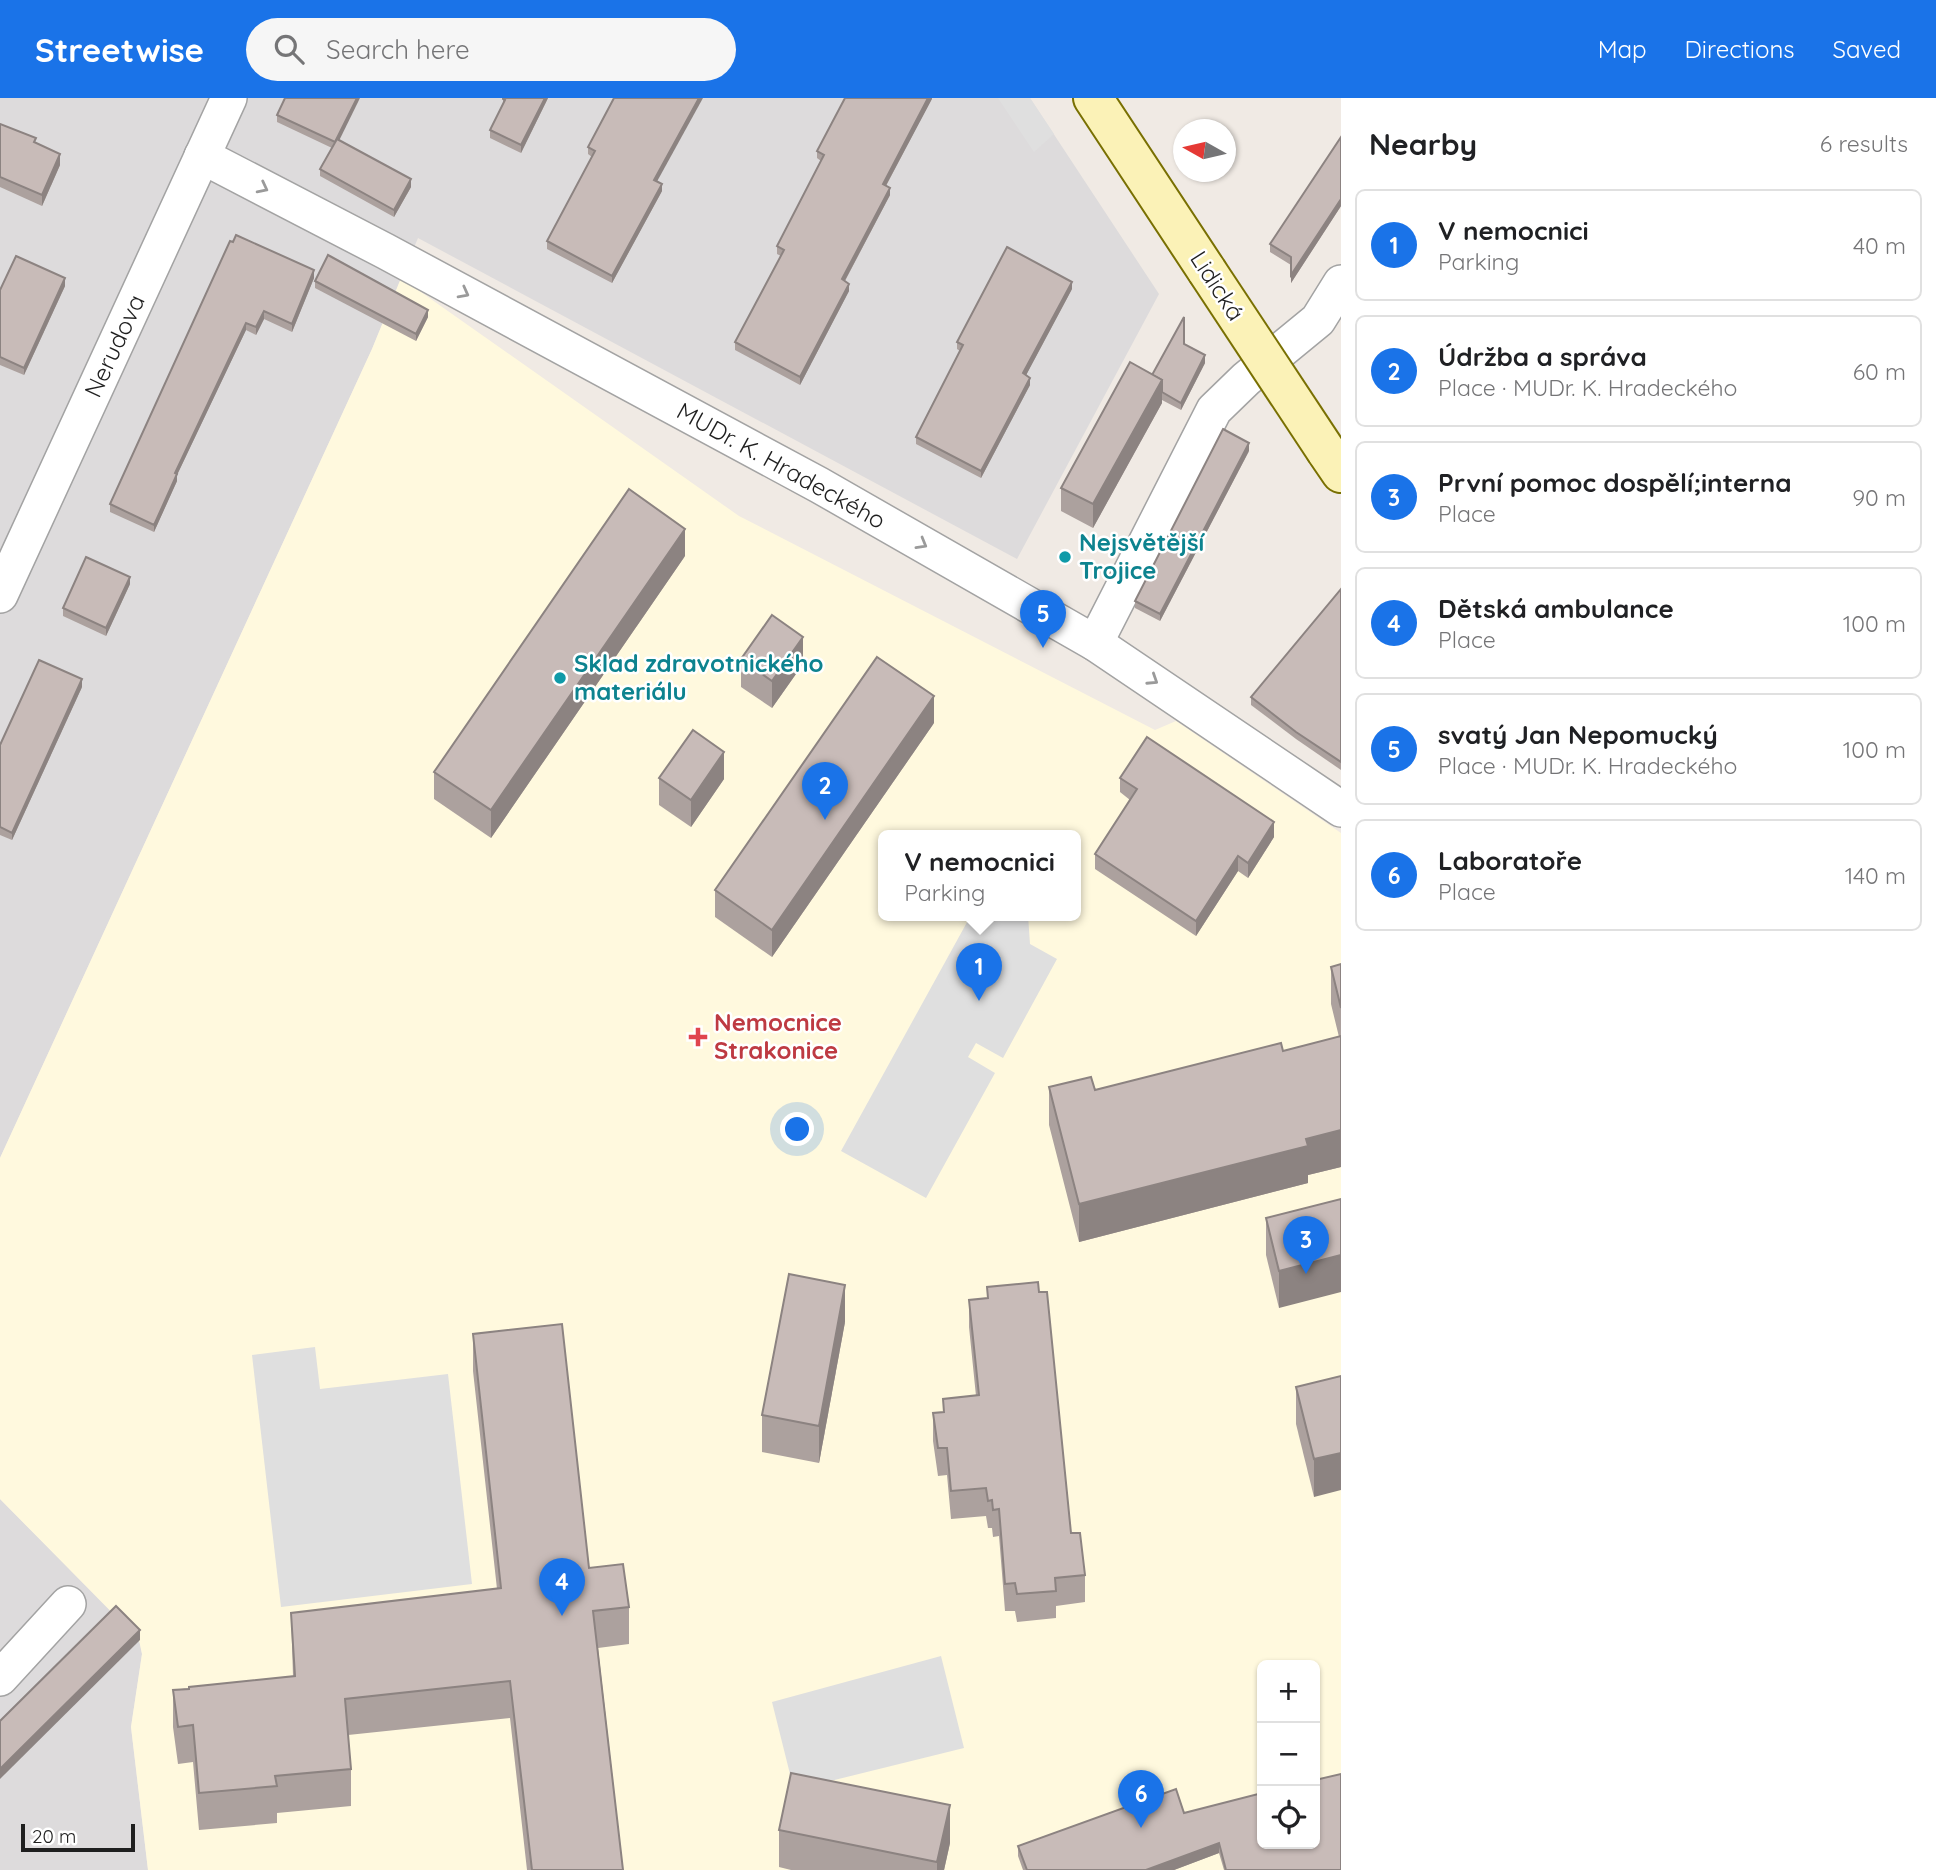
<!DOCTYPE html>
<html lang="en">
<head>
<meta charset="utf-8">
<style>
	body { margin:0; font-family:Quicksand,sans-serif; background:#f6f6f6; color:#202124 }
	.controls { position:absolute; right:21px; bottom:21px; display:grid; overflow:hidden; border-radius:10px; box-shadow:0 2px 5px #0004 }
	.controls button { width:63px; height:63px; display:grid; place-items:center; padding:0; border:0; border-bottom:2px solid #e0e0e0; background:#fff; color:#202124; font:35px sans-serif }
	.compass { position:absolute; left:1173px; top:21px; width:63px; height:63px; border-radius:50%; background:#fff; box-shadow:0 2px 5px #0004; rotate:278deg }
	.scale { position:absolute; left:21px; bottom:18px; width:114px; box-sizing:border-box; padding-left:7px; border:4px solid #1f1f1f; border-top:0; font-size:19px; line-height:24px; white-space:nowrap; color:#1f1f1f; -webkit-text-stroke:5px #fff; paint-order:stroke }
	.you { position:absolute; left:798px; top:1032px; width:24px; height:24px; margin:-18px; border:5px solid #fff; border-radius:50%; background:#1a73e8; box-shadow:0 0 0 10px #1a73e833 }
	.badge { display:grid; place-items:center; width:46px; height:46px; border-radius:50%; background:#1a73e8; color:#fff; font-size:23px; font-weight:700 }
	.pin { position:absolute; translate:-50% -58px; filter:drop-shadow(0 2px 4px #0008) }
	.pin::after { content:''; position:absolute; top:37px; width:24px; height:21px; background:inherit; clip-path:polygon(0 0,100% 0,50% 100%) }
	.popup { position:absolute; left:878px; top:732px; width:203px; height:91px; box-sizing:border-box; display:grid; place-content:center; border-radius:10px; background:#fff; filter:drop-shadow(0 2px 5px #0005); font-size:23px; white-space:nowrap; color:#757577 }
	.popup b { font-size:26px; color:#202124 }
	.popup::after { content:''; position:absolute; left:50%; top:100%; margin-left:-14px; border:14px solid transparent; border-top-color:#fff }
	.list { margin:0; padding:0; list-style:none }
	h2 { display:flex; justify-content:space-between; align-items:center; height:91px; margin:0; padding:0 28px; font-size:30px }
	h2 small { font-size:23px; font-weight:400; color:#757577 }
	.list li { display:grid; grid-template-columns:46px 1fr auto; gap:21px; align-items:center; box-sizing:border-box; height:112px; margin:0 14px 14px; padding:0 14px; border:2px solid #e0e0e0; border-radius:10px }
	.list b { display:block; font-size:26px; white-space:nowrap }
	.list p { margin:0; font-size:23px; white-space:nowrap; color:#757577 }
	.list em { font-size:23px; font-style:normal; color:#757577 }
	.icon { flex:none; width:38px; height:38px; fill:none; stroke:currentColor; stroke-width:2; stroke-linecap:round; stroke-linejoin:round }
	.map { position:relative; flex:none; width:1341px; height:1772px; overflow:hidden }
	header { display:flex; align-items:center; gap:42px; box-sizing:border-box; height:98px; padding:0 35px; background:#1a73e8; color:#fff }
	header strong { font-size:33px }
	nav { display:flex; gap:38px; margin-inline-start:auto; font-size:24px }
	.search { width:490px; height:63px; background:#f6f6f6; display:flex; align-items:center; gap:18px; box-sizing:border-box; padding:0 24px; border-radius:38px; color:#757577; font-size:26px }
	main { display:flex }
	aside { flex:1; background:#fff }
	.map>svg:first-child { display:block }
</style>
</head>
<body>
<header>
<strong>Streetwise</strong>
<div class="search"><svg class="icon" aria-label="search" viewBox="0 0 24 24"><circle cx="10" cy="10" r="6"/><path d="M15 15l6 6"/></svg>Search here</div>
<nav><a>Map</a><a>Directions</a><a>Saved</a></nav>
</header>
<main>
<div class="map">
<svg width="1341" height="1772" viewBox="0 0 1341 1772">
	<rect width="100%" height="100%" fill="#f0eae4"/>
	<g fill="#dddbdc">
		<polygon points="0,0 1030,0 1159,196 1017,461 418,140 372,251 0,1060"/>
		<polygon points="0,1401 139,1541 142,1556 131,1629 148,1772 0,1772"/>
	</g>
	<path fill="#fff9de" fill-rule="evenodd" d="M401,180L739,418L1155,632L1176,623L1341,735V1772H148L131,1629L142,1556L139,1542L0,1401V1060L372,251ZM883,737H1075V817H883ZM1262,1567H1315V1746H1262Z"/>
	<g fill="#dfdfdf">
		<polygon points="998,0 1030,0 1054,36 1034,54"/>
		<polygon points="971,817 1028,817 1030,846 1057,861 1003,960 976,945 968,959 995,975 926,1100 841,1053"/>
		<polygon points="315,1249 320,1291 448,1276 472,1486 281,1509 252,1257"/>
		<polygon points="941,1558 964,1650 794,1692 772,1604"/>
	</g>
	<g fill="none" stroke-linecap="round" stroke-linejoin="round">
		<g stroke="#a3a3a3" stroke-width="38">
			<g id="street">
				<polyline points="202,58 385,153 819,387 1095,545 1341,711"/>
				<polyline points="0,497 229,0"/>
				<polyline points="1095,545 1214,312 1246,281 1318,222 1341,185"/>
				<polyline points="0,1580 68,1506"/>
			</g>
		</g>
		<g stroke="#797002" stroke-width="42">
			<g id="secondary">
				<polyline points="1093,0 1207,173"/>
				<polyline points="1326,353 1341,375"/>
			</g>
		</g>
		<use href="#street" stroke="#fff" stroke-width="35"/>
		<use href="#secondary" stroke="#fbf2b7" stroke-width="38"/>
		<g stroke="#797002" stroke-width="42" stroke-linecap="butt">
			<polyline id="secondary-bridge" points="1207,173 1326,353"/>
		</g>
		<use href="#secondary-bridge" stroke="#fbf2b7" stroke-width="38"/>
	</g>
	<g fill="#aca19e">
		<polygon points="503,0 548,0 521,55 490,40 490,32 503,7"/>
		<polygon points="932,0 886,88 890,97 845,183 849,193 800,287 735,252 735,244 781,158 777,156 777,148 821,63 817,60 817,53"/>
		<polygon points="277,17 339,42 411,89 394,119 320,78 320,71 332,50 277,24"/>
		<polygon points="0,26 36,45 60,67 42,108 0,89"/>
		<polygon points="1341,39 1341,108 1291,185 1291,167 1270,154 1270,146"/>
		<polygon points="588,49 657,84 662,93 612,185 547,151 547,143 592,59 588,56"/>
		<polygon points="230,143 314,180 292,234 264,221 256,237 246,232 177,377 177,383 154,434 110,414 110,406"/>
		<polygon points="315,183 428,219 416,243 315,190"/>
		<polygon points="65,188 24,277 0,267 0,192"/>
		<polygon points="1072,191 1026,277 1030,287 981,380 916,346 916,339 960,253 957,251 957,244"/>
		<polygon points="1184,246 1205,265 1181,312 1162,302 1162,305 1093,430 1061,413 1061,390 1152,277"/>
		<polygon points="1249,353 1160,523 1135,510 1135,503"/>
		<polygon points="685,458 491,740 434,701 434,674"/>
		<polygon points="130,486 106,538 63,518 63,510"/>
		<polygon points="1341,491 1341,672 1296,641 1251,607 1251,599"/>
		<polygon points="741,561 803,566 772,610 741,589"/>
		<polygon points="82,589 12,742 0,737 0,647"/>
		<polygon points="934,625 772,859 715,819 715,792"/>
		<polygon points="659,680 724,681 691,729 659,707"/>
		<polygon points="1120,680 1274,739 1248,780 1238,773 1196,838 1095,771 1095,756 1130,702 1120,694"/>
		<polygon points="1341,866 1341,1069 1308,1077 1308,1085 1079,1144 1049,1027 1049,989 1095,992 1283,953 1339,939 1331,906 1331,869"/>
		<polygon points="1341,1101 1279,1210 1266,1157 1266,1120"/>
		<polygon points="987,1189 1085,1477 1085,1504 1056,1508 1056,1520 1017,1524 1015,1513 1005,1513 999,1438 993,1439 992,1430 988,1430 986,1418 951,1421 947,1377 938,1378 933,1343 933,1315 943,1314 943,1301 976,1298 969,1229 969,1202 987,1200"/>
		<polygon points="845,1224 819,1365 762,1354 762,1317"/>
		<polygon points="473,1236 589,1470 629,1509 629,1546 598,1550 623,1772 527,1772 510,1620 348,1637 351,1671 351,1708 277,1715 277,1725 199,1732 193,1664 178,1666 173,1629 173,1592 293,1578 291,1515 497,1491 473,1273"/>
		<polygon points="1341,1278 1314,1399 1296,1326 1296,1289"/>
		<polygon points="1184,1715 1341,1772 1224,1772 1219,1755 1174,1772 1023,1772 1018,1758 1018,1748"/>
		<polygon points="779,1732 950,1745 944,1772 791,1772 779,1769"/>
	</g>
	<g fill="#8c8381">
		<polygon points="357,0 360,0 335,51 335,44"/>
		<polygon points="545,0 548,0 521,55 521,47"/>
		<polygon points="699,0 703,0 654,89 654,82"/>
		<polygon points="928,0 932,0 932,1 883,93 883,86"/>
		<polygon points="60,56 60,67 42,108 42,97"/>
		<polygon points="411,81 411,89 394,119 394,112"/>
		<polygon points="662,86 662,93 612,185 612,178"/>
		<polygon points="890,90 890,97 842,188 842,181"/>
		<polygon points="1341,101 1341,108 1291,185 1291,177"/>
		<polygon points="314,172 314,180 292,234 292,226"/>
		<polygon points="65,180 65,188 24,277 24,270"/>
		<polygon points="1072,184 1072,191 1023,283 1023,275"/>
		<polygon points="849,186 849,193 800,287 800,279"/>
		<polygon points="428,212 428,219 416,243 416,236"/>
		<polygon points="264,213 264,221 256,237 256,229"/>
		<polygon points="246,225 246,232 177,377 177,383 154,434 154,427 175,375"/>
		<polygon points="1205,257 1205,265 1181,312 1181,305"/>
		<polygon points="1030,280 1030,287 981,380 981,373"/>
		<polygon points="1162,282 1162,305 1093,430 1093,406"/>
		<polygon points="1249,345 1249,353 1160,523 1160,516"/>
		<polygon points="685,431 685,458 491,740 491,712"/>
		<polygon points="130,479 130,486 106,538 106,530"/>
		<polygon points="803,539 803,566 772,610 772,583"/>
		<polygon points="82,581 82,589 12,742 12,735"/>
		<polygon points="934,598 934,625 772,859 772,832"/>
		<polygon points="724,654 724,681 691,729 691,702"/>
		<polygon points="1274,724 1274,739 1248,780 1248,765"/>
		<polygon points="1238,758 1238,773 1196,838 1196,823"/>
		<polygon points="1341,1032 1341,1069 1308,1077 1308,1085 1079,1144 1079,1106 1306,1041"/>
		<polygon points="1341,1157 1341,1194 1279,1210 1279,1173"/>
		<polygon points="845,1187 845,1224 819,1365 819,1328"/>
		<polygon points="1341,1355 1341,1392 1314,1399 1314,1361"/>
		<polygon points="140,1532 140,1542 0,1681 0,1671"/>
		<polygon points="950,1707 950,1745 944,1772 937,1772 937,1764"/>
		<polygon points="1219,1745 1219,1755 1174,1772 1146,1772"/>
	</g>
	<g fill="#c8bbb8" stroke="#8c8381" stroke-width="2">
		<polygon points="285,0 357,0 335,44 277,17"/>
		<polygon points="503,0 545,0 521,47 490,32 505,2 503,1"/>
		<polygon points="614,0 699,0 654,82 662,86 612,178 547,143 595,53 588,49"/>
		<polygon points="845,0 928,0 883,86 890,90 842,181 849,186 800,279 735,244 784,152 777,148 824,57 817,53"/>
		<polygon points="0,26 36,40 34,44 60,56 42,97 0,79"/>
		<polygon points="1341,39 1341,101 1291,177 1291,159 1270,146"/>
		<polygon points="337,41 411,81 394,112 320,71"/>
		<polygon points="236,137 314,172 292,226 264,213 256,229 246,225 175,375 177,376 154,427 110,406 230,143 233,144"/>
		<polygon points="1007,149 1072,184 1023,275 1030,280 981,373 916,339 963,247 957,244"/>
		<polygon points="328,157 428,212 416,236 315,183"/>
		<polygon points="16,158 65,180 24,270 0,259 0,192"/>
		<polygon points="1184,219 1184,246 1205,257 1181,305 1162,294 1162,282 1152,277"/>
		<polygon points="1130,264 1162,282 1093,406 1061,390"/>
		<polygon points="1223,331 1249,345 1160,516 1135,503"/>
		<polygon points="629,391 685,431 491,712 434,674"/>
		<polygon points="86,459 130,479 106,530 63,510"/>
		<polygon points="1341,491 1341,664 1296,634 1251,599"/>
		<polygon points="772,517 803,539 772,583 741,561"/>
		<polygon points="877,559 934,598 772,832 715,792"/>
		<polygon points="39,562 82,581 12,735 0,729 0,647"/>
		<polygon points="693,632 724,654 691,702 659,680"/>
		<polygon points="1147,639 1274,724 1248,765 1238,758 1196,823 1095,756 1137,691 1120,680"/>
		<polygon points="1341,866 1341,910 1331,869"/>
		<polygon points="1341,938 1341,1032 1306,1041 1308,1048 1079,1106 1049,989 1091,979 1095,992 1281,945 1283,953"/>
		<polygon points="1341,1101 1341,1157 1279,1173 1266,1120"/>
		<polygon points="789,1176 845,1187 819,1328 762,1317"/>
		<polygon points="1038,1184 1039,1194 1047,1194 1071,1435 1080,1435 1085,1477 1055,1480 1056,1493 1017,1496 1015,1485 1005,1486 999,1411 993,1412 992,1402 988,1403 986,1390 951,1393 947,1350 938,1350 933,1315 944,1314 943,1301 979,1297 969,1202 988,1200 987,1189"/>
		<polygon points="562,1226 589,1470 623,1466 629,1509 593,1513 623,1772 532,1772 510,1583 345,1601 351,1671 275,1678 277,1688 199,1695 193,1627 178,1629 173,1592 189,1591 189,1589 295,1578 291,1515 501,1490 473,1236"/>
		<polygon points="1341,1278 1341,1355 1314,1361 1296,1289"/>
		<polygon points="116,1508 140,1532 0,1671 0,1623"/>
		<polygon points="791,1675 950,1707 937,1764 779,1732"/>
		<polygon points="1341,1676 1341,1772 1226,1772 1219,1745 1146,1772 1027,1772 1018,1748 1176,1691 1184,1715 1262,1695 1262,1746 1315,1746 1315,1682"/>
	</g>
	<defs><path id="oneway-chevron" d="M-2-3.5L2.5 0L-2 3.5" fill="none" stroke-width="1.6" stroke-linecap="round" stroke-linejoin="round" transform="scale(1.75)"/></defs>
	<g stroke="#9a9a9a">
		<use href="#oneway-chevron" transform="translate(263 90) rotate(27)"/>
		<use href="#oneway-chevron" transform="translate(464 195) rotate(28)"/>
		<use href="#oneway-chevron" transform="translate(922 446) rotate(30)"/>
		<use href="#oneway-chevron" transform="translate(1153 582) rotate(33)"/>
	</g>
	<g fill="#0f9aa8" stroke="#fff" stroke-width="2.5">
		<circle cx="1065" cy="459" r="7"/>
		<circle cx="560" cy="580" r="7"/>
	</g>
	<path fill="#e0444e" stroke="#fff" stroke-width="2.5" d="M694.5 928.5h7v7h7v7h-7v7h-7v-7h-7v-7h7z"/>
	<g text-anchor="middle" stroke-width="5" stroke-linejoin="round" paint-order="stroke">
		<g font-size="24" fill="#1f1f1f" stroke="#fff">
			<text transform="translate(1217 188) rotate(57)" y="8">Lidická</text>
			<text transform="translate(115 248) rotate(-65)" y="8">Nerudova</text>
			<text transform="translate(781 368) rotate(29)" y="8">MUDr. K. Hradeckého</text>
		</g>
		<g font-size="24" font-weight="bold" fill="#0d838f" stroke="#fff" text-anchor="start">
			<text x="1079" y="453">Nejsvětější<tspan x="1079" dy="28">Trojice</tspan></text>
			<text x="574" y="574">Sklad zdravotnického<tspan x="574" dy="28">materiálu</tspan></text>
		</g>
		<g font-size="24" font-weight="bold" fill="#be3a42" stroke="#fff" text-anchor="start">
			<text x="714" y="933">Nemocnice<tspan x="714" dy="28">Strakonice</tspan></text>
		</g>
	</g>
</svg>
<div class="controls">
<button>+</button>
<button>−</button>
<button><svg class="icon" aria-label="locate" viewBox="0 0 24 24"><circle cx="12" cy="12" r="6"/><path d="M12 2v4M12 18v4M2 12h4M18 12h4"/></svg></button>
</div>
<svg class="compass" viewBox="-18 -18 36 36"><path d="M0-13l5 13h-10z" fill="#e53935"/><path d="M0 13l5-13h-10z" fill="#757577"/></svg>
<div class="scale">20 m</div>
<div class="you"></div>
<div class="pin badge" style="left:979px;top:903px">1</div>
<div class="popup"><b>V nemocnici</b>Parking</div>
<div class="pin badge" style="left:825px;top:722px">2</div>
<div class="pin badge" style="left:1306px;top:1176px">3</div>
<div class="pin badge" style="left:562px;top:1518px">4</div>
<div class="pin badge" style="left:1043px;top:550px">5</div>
<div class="pin badge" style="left:1141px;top:1730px">6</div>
</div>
<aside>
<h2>Nearby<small>6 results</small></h2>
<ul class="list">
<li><span class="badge">1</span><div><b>V nemocnici</b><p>Parking</p></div><em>40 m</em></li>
<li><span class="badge">2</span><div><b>Údržba a správa</b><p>Place · MUDr. K. Hradeckého</p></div><em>60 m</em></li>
<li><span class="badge">3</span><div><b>První pomoc dospělí;interna</b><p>Place</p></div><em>90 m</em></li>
<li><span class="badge">4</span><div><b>Dětská ambulance</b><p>Place</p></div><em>100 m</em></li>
<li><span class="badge">5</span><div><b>svatý Jan Nepomucký</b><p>Place · MUDr. K. Hradeckého</p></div><em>100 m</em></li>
<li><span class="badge">6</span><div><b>Laboratoře</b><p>Place</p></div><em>140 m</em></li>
</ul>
</aside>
</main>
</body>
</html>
